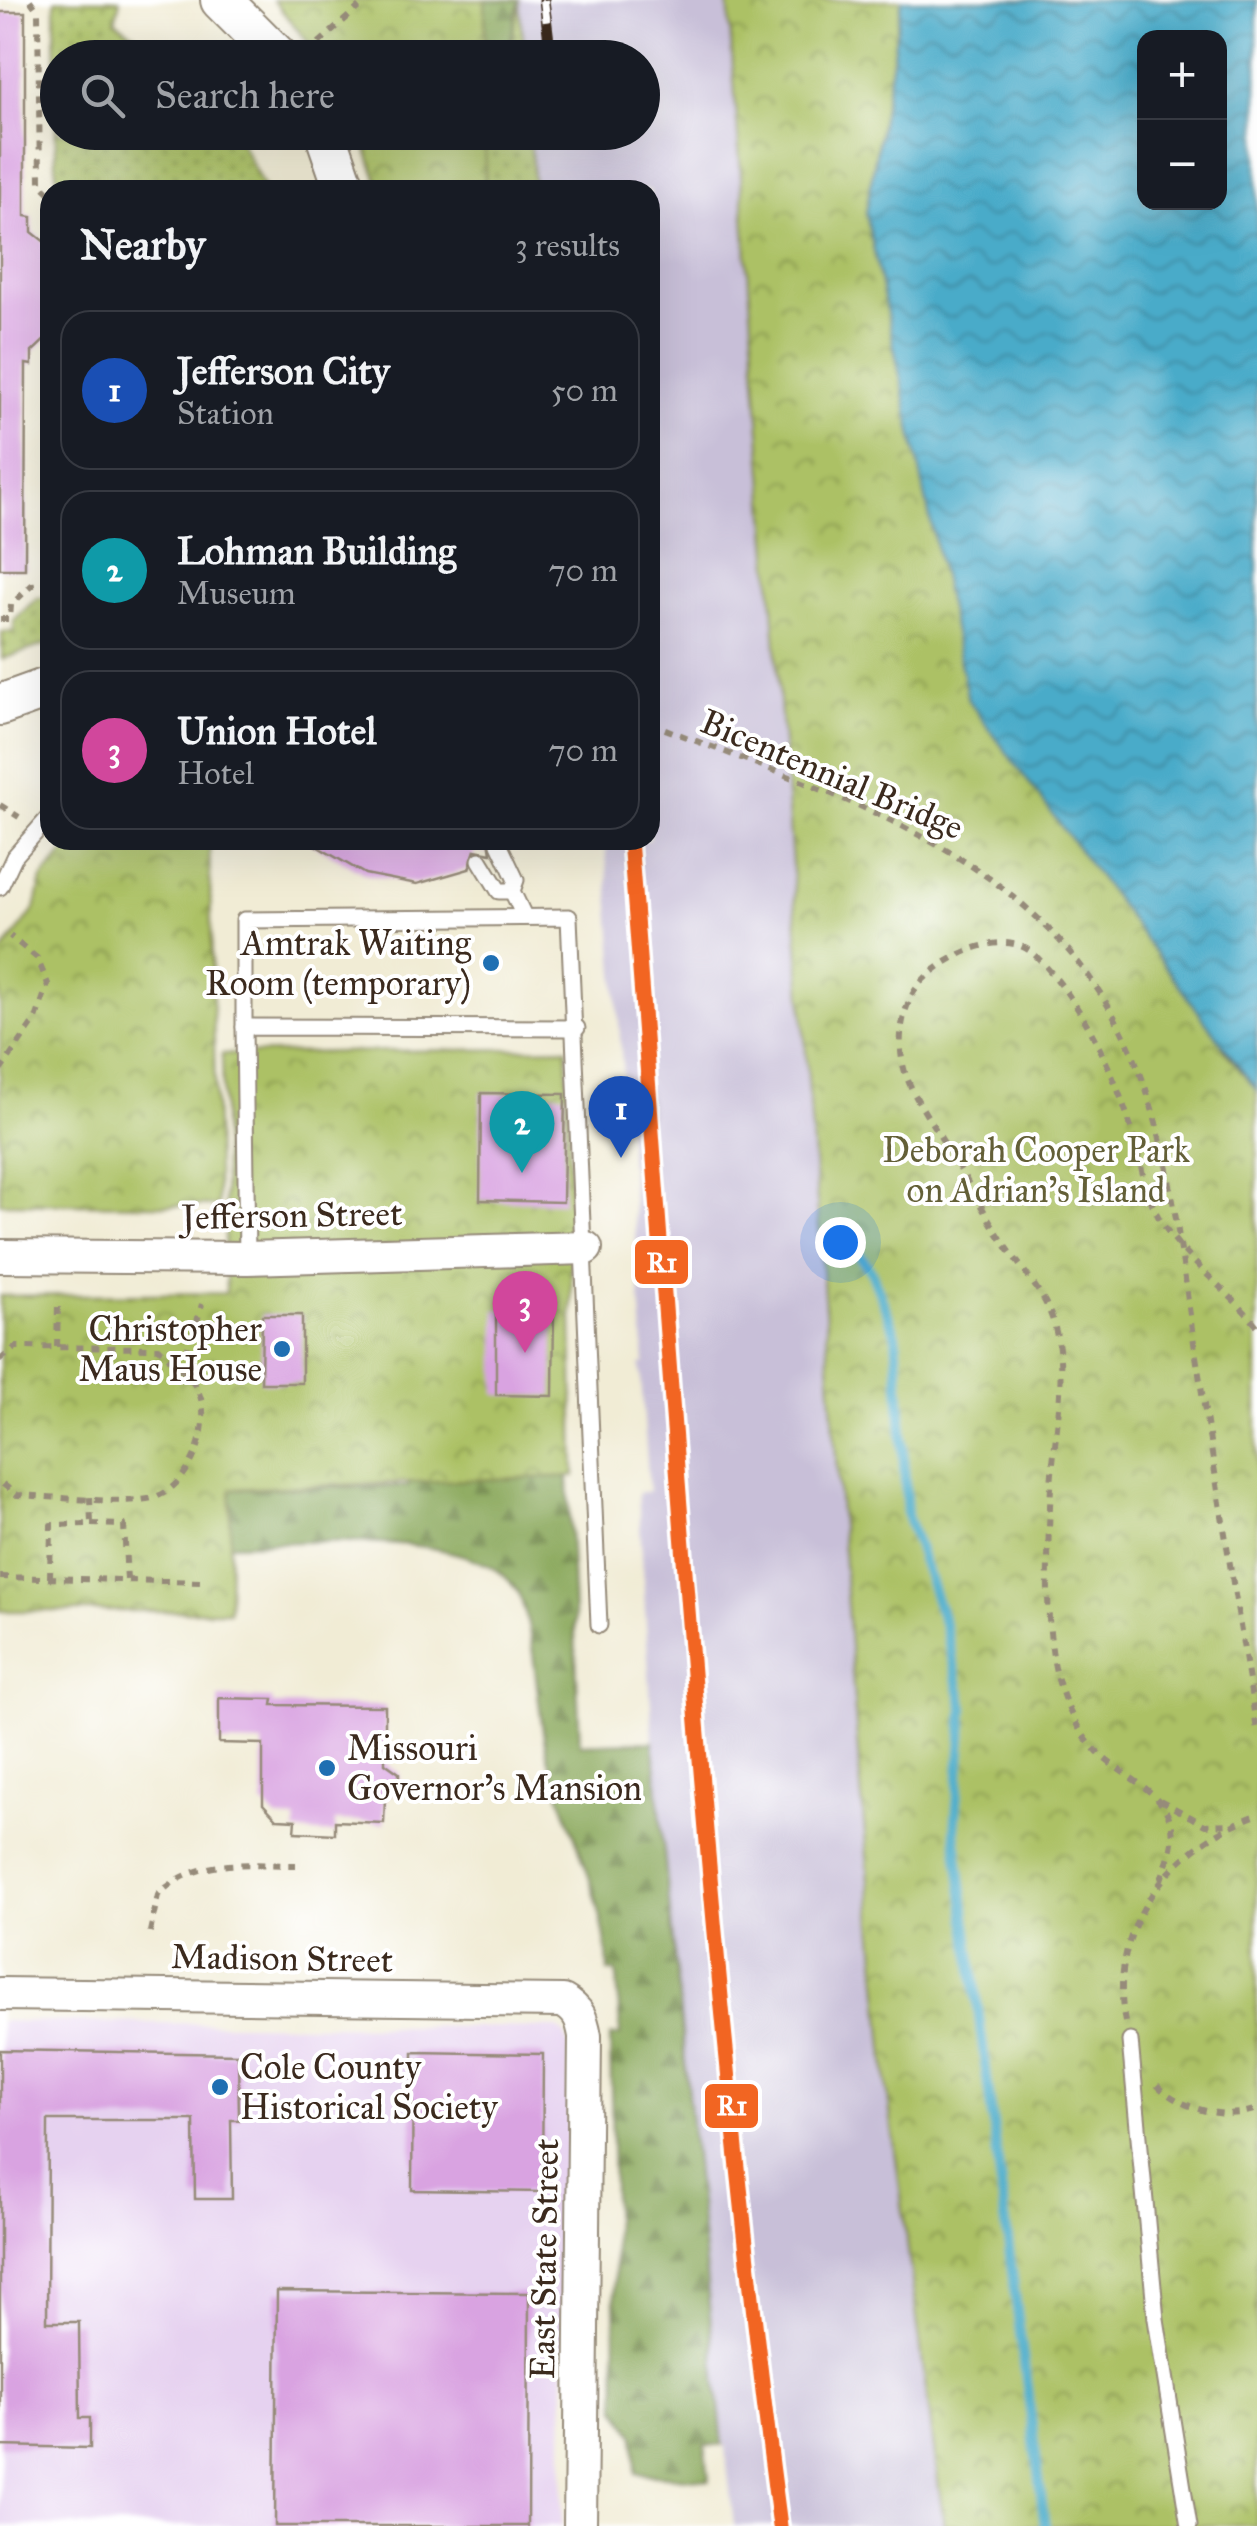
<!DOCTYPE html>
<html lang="en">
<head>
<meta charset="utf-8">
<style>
	body { margin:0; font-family:"IM FELL Great Primer",serif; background:#242831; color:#f1f3f6 }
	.controls { position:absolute; right:30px; top:30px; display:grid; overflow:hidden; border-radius:20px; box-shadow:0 10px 40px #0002 }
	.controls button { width:90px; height:90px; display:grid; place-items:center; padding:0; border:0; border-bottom:2px solid #363941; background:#171b24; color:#f1f3f6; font:50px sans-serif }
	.you { position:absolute; left:840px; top:1242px; width:35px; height:35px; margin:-25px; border:8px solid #fff; border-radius:50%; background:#1a73e8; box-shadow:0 0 0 15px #1a73e833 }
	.badge { display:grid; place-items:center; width:65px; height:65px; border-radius:50%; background:#1a73e8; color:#fff; font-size:32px; font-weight:700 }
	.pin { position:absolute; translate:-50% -82px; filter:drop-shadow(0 2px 5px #0008) }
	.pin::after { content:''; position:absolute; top:52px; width:35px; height:30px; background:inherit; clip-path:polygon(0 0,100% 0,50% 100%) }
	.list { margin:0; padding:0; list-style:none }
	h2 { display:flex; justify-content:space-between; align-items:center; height:130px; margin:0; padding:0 40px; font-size:42px }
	h2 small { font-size:32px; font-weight:400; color:#9ea1a6 }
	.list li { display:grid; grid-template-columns:65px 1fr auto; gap:30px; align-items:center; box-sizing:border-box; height:160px; margin:0 20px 20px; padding:0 20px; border:2px solid #363941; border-radius:30px }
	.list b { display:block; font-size:38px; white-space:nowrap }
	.list p { margin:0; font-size:32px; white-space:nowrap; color:#9ea1a6 }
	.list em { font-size:32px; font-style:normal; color:#9ea1a6 }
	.icon { flex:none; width:55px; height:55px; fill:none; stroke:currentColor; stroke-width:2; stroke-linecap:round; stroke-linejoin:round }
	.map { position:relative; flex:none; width:1257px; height:2526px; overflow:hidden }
	.search { position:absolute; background:#171b24; box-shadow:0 10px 40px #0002; left:40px; top:40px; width:620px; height:110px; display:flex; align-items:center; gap:25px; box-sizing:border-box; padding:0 35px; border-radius:55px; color:#9ea1a6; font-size:38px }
	.panel { position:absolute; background:#171b24; box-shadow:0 10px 40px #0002; left:40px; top:180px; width:620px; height:670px; border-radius:30px }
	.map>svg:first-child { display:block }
</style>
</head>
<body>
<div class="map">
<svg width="1257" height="2526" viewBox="0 0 1257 2526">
	<defs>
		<pattern id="grass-dots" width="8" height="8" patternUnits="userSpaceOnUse" patternTransform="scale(2.5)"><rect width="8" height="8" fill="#acc165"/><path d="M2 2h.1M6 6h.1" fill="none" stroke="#8d9d53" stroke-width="1.8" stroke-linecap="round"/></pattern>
		<pattern id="forest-firs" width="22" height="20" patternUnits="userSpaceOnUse" patternTransform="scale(2.5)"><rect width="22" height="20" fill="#89a75a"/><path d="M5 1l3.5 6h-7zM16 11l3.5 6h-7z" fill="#71884a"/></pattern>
		<pattern id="park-crowns" width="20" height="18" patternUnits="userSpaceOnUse" patternTransform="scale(2.5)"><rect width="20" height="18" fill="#acc165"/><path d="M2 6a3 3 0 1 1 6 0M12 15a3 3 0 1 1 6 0" fill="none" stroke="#8d9d53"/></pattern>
		<pattern id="water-waves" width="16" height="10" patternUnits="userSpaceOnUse" patternTransform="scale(2.5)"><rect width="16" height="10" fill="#4aabc9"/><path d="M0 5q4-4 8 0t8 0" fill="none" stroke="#3f8ba3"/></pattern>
	</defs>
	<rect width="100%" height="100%" fill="#fff"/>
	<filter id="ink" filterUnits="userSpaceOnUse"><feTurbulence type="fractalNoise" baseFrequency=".01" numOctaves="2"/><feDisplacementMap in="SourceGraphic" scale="20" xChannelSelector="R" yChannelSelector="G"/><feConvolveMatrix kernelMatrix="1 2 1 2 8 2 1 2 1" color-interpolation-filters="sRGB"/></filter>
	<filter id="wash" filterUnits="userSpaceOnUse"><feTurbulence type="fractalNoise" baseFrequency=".0048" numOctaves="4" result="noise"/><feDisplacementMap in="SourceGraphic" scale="40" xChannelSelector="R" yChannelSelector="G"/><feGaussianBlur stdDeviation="2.25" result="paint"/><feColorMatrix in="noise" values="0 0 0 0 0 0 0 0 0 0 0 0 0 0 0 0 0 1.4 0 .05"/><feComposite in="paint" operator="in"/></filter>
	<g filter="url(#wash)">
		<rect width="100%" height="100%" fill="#f1ecd5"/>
		<polygon fill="#e6d2f0" points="0,2021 556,2028 564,2033 569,2045 562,2526 0,2526"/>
		<polygon fill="#c8bfd8" points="519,0 728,0 859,1767 889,2104 944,2526 734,2526 692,2163 653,1741 638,1493 649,1491 640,1364 645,1363 605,842 585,840 650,840 650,190 534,190 530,133 642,132 642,58 524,57"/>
		<g fill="url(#grass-dots)" stroke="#747642" stroke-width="2.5">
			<polygon points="55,0 120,0 115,21 169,57 58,58 58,132 236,133 265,190 68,190 56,174"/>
			<polygon points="519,1 524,57 499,58 511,40"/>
			<polygon points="462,133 530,133 534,190 485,190 485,147"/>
			<polygon points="37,598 50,598 50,643 2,659 2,632 14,632 14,620"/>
		</g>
		<g fill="url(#forest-firs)" stroke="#62683c" stroke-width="2.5">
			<polygon points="400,0 519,0 511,40 499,57 393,57"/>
			<path d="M565,1416L580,1744L653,1741L723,2445H705L709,2480L636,2473L635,2436L617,2408L610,2036L620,2035L617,1972H608C607,1896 565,1826 547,1753C537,1714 535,1617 515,1588C473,1527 297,1543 229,1544L230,1489L408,1486L418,1447Z"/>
		</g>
		<g fill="url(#park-crowns)" stroke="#747642" stroke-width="2.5">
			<polygon points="273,0 485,0 485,57 320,57"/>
			<polygon points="728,0 902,0 866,213 1225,1051 1257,1091 1257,2526 944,2526 889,2104 859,1767"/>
			<polygon points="361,133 485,133 485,190 381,190"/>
			<polygon points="85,840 209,840 218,1206 0,1203 0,955 35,909 42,879 67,849"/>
			<polygon points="567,1048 575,1476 231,1489 229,1611 0,1611 0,1296 226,1293 222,1054"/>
		</g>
		<path fill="url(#water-waves)" stroke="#426a74" stroke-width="2.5" fill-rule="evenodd" d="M902,0H1257V1091L968,700L866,213ZM1144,38H1220V202H1144Z"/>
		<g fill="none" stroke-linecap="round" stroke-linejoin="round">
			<polyline stroke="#4aabc9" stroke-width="10" points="847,1238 871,1271 896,1335 907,1515 944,1623 964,1708 955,1831 1045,2526"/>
		</g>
		<g id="blocks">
			<g fill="#d9a3e1">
				<polygon points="0,12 25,12 25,216 32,217 32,232 50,246 50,335 32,352 32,365 26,364 25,569 0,569"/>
				<polygon points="306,840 489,840 491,853 475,850 469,869 417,884 365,874"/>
				<polygon points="481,1093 565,1094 563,1202 480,1200"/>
				<polygon points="496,1310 554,1310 553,1396 496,1395"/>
				<polygon points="262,1315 302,1315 302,1383 261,1383"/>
				<polygon points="219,1698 273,1699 272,1705 385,1706 385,1763 399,1773 399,1789 385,1797 384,1823 335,1821 335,1834 295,1832 296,1820 277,1819 263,1804 263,1744 219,1743"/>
				<polygon points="0,2050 238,2054 239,2120 231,2120 232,2199 195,2199 194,2120 48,2120 47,2322 79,2322 80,2418 90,2418 90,2448 0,2446"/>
				<polygon points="413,2052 543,2054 542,2192 412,2190"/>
				<polygon points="277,2291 529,2293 528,2526 275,2526"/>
			</g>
		</g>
	</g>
	<g filter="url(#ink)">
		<use href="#blocks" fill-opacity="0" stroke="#968b7a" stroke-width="2.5"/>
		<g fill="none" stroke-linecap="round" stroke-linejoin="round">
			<g stroke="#968b7a" stroke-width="19">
				<g id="service">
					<polyline points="499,844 516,880 512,891 523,914"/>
					<polyline points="480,860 499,891 512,891"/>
					<polyline points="0,887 14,857 50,816"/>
					<polyline points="244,1027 244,920 569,917 599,1625"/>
					<polyline points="247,1258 244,1027 577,1028"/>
					<polyline points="1130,2041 1156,2319 1189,2526"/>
				</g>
			</g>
			<g stroke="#968b7a" stroke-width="36">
				<g id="minor">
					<polyline points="0,1256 247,1258 586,1248"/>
					<path d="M0,1994L563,2001C579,2010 582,2019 585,2036L580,2526"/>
				</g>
			</g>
			<g stroke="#968b7a" stroke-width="44">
				<g id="tertiary">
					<polyline points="221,0 279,58"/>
					<polyline points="325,132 345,190"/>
					<polyline points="0,705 50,687"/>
				</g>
			</g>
			<g stroke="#968b7a" stroke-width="6" stroke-dasharray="8 8" stroke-linecap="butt">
				<polyline points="30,0 38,11 40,183 50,193"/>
				<polyline points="319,43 359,7"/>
				<polyline points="0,619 10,619 11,605 32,585 49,583 50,392"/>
				<polyline points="0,805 19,817"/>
				<polyline points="0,1071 36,1019 48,984 37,958 10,936"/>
				<polyline points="57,1347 58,1304"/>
				<polyline points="1196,1356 1257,1730"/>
				<path d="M0,1360L16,1347L159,1348C170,1360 187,1373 196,1387C216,1420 192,1485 155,1497C131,1506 48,1496 17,1495L0,1482"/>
				<polyline points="175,1366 191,1342 202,1304"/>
				<polyline points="91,1524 124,1525 127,1580"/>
				<polyline points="0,1577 204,1582"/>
				<polyline points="50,1578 51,1525 91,1524 90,1497"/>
				<polyline points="1160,1800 1205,1825 1230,1824"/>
				<path d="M1161,1880C1166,1863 1175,1845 1172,1827C1165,1790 1119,1775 1096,1751C1079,1733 1066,1707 1059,1683C1043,1630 1048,1543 1051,1487C1054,1428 1074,1357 1045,1302C1032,1279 1014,1259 1000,1237C980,1206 964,1174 944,1143C931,1121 914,1098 906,1075C895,1044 901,1002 924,979C950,954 1006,926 1036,956C1083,1003 1114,1071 1133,1134C1141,1162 1144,1190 1158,1216C1183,1260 1226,1287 1257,1326"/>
				<path d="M150,1932L158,1895C196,1857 246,1865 296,1865"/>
				<path d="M1125,2022C1107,1928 1170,1846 1257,1815"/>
				<path d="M1157,2085C1181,2109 1224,2121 1257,2109"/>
			</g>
			<use href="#service" stroke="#fff" stroke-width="15"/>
			<use href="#minor" stroke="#fff" stroke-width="32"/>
			<use href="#tertiary" stroke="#fff" stroke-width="40"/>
			<g stroke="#3b2a1e" stroke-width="11">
				<polyline id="rail" points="544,0 551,58"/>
			</g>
			<use href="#rail" stroke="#fff" stroke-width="8" stroke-dasharray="22" stroke-linecap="butt"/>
			<path stroke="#968b7a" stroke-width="6" stroke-dasharray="8 8" stroke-linecap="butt" d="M650,723C859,806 1076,860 1150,1102C1175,1184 1183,1272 1196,1356"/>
			<g stroke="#fff" stroke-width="22">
				<path id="rail-1" d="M630,840C674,1402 706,1967 780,2526"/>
			</g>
			<use href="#rail-1" stroke="#f26522" stroke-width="15"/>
		</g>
	</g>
	<g fill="#1f6fb2" stroke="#fff" stroke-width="4">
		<circle cx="491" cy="963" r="10"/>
		<circle cx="282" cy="1349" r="10"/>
		<circle cx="327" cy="1768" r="10"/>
		<circle cx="220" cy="2087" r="10"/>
	</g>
	<g text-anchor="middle" stroke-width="8" stroke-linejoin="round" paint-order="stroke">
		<g font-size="35" fill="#3b2a1e" stroke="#fff">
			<text transform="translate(832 774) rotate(23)" y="12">Bicentennial Bridge</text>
			<text transform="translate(292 1215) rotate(-1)" y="12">Jefferson Street</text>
			<text transform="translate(282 1958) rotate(1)" y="12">Madison Street</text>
			<text transform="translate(544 2259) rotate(-89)" y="12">East State Street</text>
		</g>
		<g font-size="35" fill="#3b2a1e" stroke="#fff" text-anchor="end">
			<text x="471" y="955">Amtrak Waiting<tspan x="471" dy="40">Room (temporary)</tspan></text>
			<text x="262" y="1341">Christopher<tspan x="262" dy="40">Maus House</tspan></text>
			<text x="347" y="1760" text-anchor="start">Missouri<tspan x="347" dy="40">Governor's Mansion</tspan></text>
			<text x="240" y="2079" text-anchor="start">Cole County<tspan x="240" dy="40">Historical Society</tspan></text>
		</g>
		<g font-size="35" fill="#635f37" stroke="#fff">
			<text x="1036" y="1162">Deborah Cooper Park<tspan x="1036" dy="40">on Adrian's Island</tspan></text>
		</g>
	</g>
	<g stroke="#fff" stroke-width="4">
		<rect x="633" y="1238" width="57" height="48" rx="10" fill="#f26522"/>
		<rect x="703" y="2082" width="57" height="48" rx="10" fill="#f26522"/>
	</g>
	<g font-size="28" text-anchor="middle" font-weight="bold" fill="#fff">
		<text x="662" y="1272">R1</text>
		<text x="732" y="2115">R1</text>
	</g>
</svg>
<div class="controls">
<button>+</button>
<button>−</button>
</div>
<div class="you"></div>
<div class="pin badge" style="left:621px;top:1158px;background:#1a4fb4">1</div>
<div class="pin badge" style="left:522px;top:1173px;background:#0f9aa8">2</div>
<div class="pin badge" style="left:525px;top:1353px;background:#d1479c">3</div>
<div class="search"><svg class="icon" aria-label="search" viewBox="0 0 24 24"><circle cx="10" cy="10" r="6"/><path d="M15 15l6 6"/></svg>Search here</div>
<section class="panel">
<h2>Nearby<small>3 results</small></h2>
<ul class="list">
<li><span class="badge" style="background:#1a4fb4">1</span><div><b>Jefferson City</b><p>Station</p></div><em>50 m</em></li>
<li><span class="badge" style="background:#0f9aa8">2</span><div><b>Lohman Building</b><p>Museum</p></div><em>70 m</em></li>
<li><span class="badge" style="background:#d1479c">3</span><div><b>Union Hotel</b><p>Hotel</p></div><em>70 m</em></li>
</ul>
</section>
</div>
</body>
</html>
